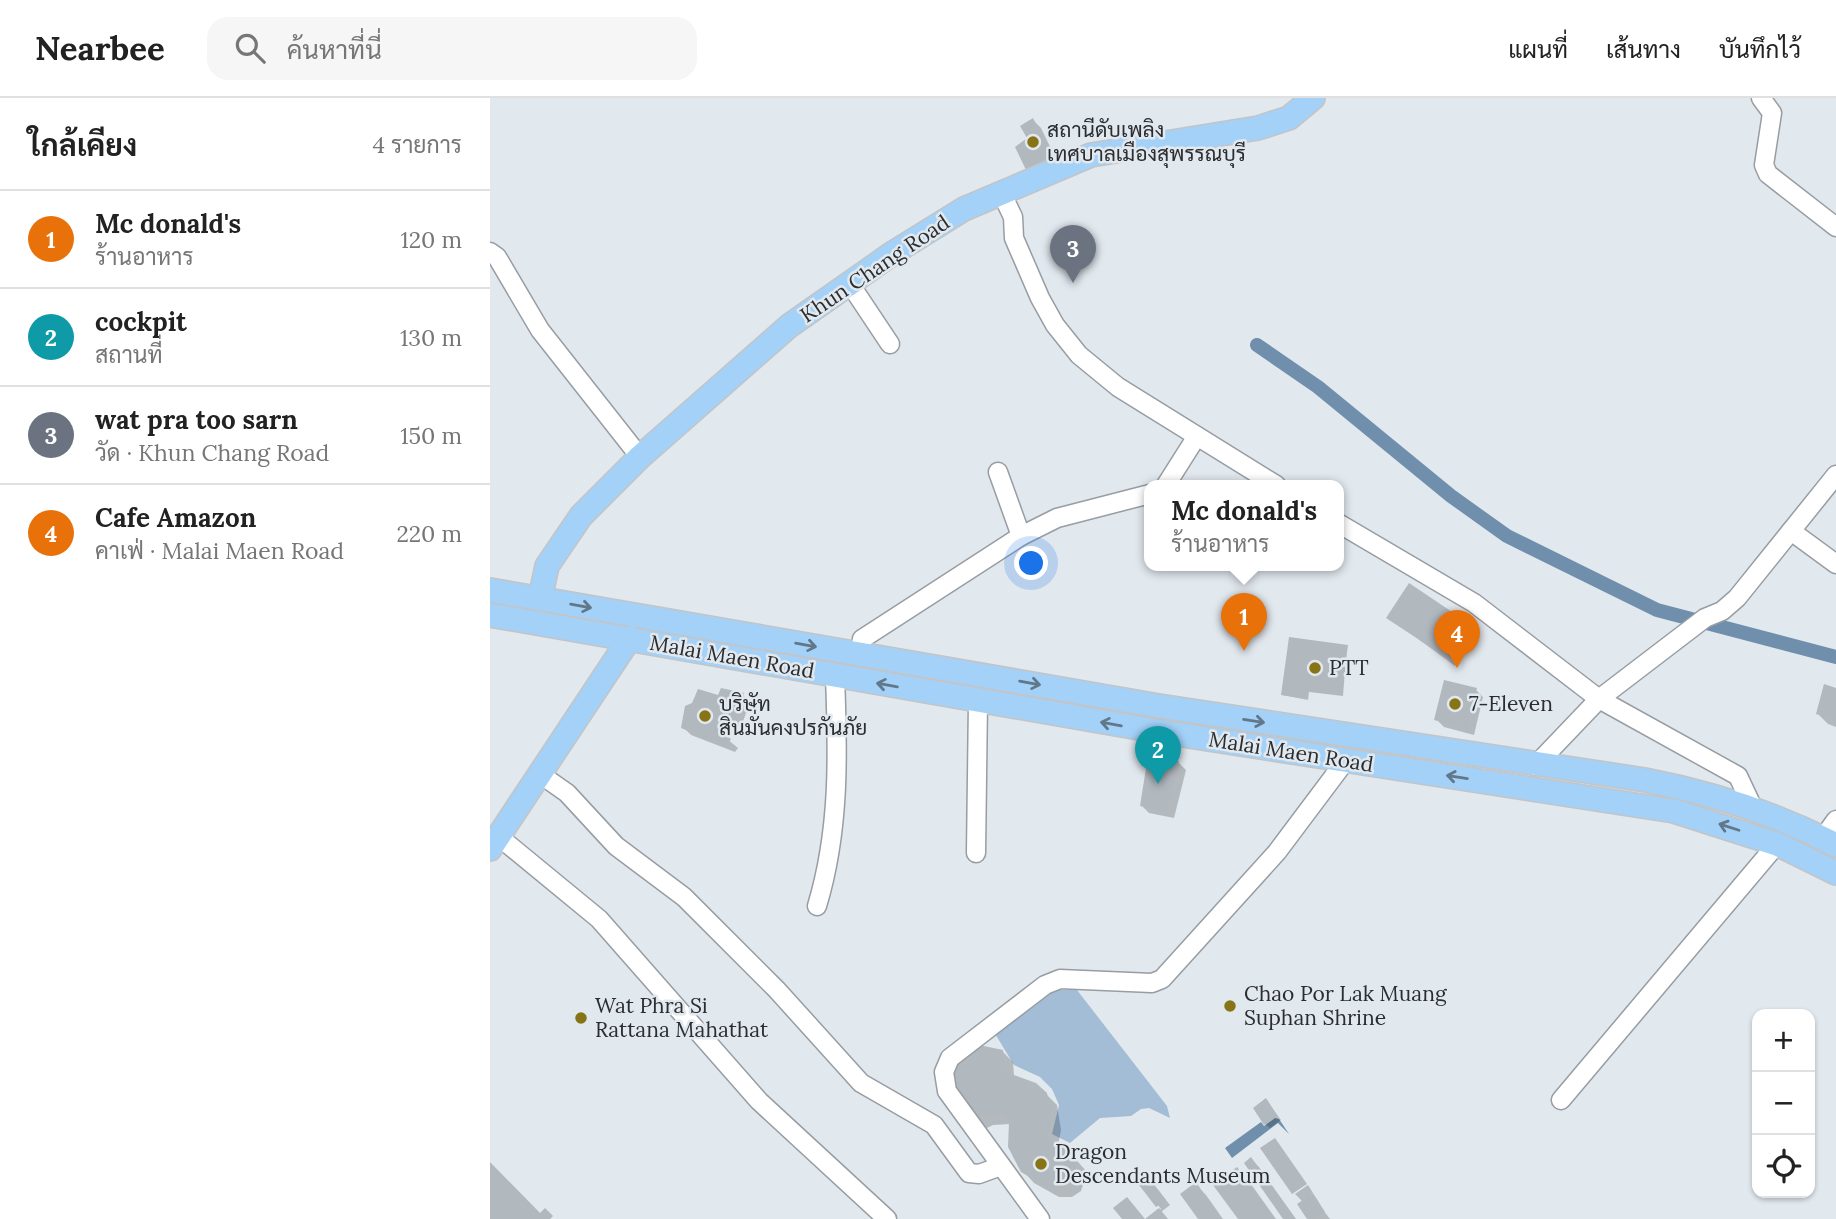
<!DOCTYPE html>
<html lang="th">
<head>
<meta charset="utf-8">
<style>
	body { margin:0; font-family:Lora,Sarabun,serif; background:#f6f6f6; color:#222 }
	.controls { position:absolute; right:21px; bottom:21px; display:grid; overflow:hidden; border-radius:14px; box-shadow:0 2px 5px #0004 }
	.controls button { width:63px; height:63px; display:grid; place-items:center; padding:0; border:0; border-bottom:2px solid #e0e0e0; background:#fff; color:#222; font:35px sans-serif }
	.you { position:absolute; left:542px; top:466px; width:24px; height:24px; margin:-18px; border:5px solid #fff; border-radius:50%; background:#1a73e8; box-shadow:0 0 0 10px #1a73e833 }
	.badge { display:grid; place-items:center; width:46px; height:46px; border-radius:50%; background:#d93025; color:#fff; font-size:23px; font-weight:700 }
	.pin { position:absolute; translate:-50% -58px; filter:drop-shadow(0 2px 4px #0008) }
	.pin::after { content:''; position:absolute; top:37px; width:24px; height:21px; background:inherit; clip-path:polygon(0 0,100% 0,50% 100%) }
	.popup { position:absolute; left:654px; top:382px; width:200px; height:91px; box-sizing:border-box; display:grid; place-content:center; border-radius:14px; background:#fff; filter:drop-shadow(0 2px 5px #0005); font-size:23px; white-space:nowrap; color:#767676 }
	.popup b { font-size:26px; color:#222 }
	.popup::after { content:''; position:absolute; left:50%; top:100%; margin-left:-14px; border:14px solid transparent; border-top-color:#fff }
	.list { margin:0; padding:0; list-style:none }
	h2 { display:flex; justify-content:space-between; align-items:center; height:91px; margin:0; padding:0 28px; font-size:30px }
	h2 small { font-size:23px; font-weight:400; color:#767676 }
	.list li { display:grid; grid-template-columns:46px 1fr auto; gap:21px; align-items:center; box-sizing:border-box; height:98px; padding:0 28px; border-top:2px solid #e0e0e0 }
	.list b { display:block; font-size:26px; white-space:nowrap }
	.list p { margin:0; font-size:23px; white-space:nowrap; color:#767676 }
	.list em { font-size:23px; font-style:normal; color:#767676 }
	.icon { flex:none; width:38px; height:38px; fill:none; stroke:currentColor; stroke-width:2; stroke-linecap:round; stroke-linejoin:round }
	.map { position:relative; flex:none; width:1346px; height:1121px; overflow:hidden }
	header { display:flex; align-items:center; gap:42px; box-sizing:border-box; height:98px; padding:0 35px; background:#fff; border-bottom:2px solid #e0e0e0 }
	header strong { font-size:33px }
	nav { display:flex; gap:38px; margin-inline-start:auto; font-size:24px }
	.search { width:490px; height:63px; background:#f6f6f6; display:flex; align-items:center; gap:18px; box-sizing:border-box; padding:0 24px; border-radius:21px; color:#767676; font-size:26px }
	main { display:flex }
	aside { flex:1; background:#fff }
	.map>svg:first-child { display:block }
</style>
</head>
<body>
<header>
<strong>Nearbee</strong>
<div class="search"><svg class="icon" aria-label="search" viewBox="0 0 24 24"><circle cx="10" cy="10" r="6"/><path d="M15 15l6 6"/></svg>ค้นหาที่นี่</div>
<nav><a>แผนที่</a><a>เส้นทาง</a><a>บันทึกไว้</a></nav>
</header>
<main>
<aside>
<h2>ใกล้เคียง<small>4 รายการ</small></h2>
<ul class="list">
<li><span class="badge" style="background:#e8710a">1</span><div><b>Mc donald's</b><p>ร้านอาหาร</p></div><em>120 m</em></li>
<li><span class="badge" style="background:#0f9aa8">2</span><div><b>cockpit</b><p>สถานที่</p></div><em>130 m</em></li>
<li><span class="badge" style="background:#6b7280">3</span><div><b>wat pra too sarn</b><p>วัด · Khun Chang Road</p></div><em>150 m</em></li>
<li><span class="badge" style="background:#e8710a">4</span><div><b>Cafe Amazon</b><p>คาเฟ่ · Malai Maen Road</p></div><em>220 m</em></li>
</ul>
</aside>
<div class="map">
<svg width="1346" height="1121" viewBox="0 0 1346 1121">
	<rect width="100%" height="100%" fill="#e1e8ee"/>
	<polygon fill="#a3bdd6" points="561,892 587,892 677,1008 680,1020 659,1010 651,1011 641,1018 610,1020 580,1045 562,1036 569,1007 562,991 550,979 524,967 504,934"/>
	<polygon fill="#6f8fac" points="785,1020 789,1021 799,1036 788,1025 742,1060 735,1050 771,1024 774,1028"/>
	<g fill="#0003">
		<polygon points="543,22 551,30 571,71 539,40"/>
		<polygon points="898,519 976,525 986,536 965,568"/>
		<polygon points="857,548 853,598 819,594 818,602 793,597"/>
		<polygon points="986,592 993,599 984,637 954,629 946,621"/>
		<polygon points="1346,592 1346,629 1338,626 1328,616"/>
		<polygon points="253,597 260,604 251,629 242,625 237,641 248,650 245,654 201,637 193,629 229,599"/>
		<polygon points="688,664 696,672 684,720 659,715 651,707"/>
		<polygon points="512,953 523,964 524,978 556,996 567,1007 571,1032 568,1048 580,1055 597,1074 591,1093 582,1099 569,1099 544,1085 533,1073 520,1026 503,1027 493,1032 483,1021"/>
		<polygon points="776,1002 791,1022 780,1030 775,1026"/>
		<polygon points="761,1061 769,1069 806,1121 796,1121"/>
		<polygon points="747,1071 758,1082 786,1121 750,1121"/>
		<polygon points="652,1087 664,1087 680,1107 671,1114 677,1121 658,1121 671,1111"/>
		<polygon points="706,1087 716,1097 733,1121 711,1121"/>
		<polygon points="818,1087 823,1095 821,1096 840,1121 820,1121 813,1104 805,1096"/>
	</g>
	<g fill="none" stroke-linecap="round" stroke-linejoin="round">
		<polyline stroke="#6f8fac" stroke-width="14" points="767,247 828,289 961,398 1017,438 1167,512 1346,559"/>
	</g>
	<g fill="#b1b8be">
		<polygon points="543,20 564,63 537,74 525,49 537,40 530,28"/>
		<polygon points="919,485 977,524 954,558 896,520"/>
		<polygon points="799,539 858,547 851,597 817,593 816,601 791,597"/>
		<polygon points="954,582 987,590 976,630 944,622"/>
		<polygon points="1334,586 1346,590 1346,622 1326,616"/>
		<polygon points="231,590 254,595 243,622 234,618 229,634 241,641 237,648 191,630 195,608 202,605 208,591 228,597"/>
		<polygon points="665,657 689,663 676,713 650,708 657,664"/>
		<polygon points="484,946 513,952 514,967 521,976 546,985 557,995 561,1020 558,1037 560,1042 582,1054 587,1062 581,1083 571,1089 557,1089 531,1074 518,1049 519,1024 514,1016 492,1017 481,1022 458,975"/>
		<polygon points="776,1000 787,1017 774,1027 763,1010"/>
		<polygon points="785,1040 817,1086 802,1096 770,1050"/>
		<polygon points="761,1059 805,1121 793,1121 754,1065"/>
		<polygon points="0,1064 50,1115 55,1110 63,1118 60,1121 0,1121"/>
		<polygon points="747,1069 785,1121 748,1121 723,1087"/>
		<polygon points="659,1080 676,1102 666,1109 649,1087"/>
		<polygon points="706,1084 731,1121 708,1121 690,1096"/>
		<polygon points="823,1095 835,1114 824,1121 817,1121 807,1106"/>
		<polygon points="637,1099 655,1121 632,1121 623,1110"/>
		<polygon points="669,1110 678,1121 655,1121"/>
	</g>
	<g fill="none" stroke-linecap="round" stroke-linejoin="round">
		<g stroke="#979da3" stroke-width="21">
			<g id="minor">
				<polyline points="1271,0 1282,15 1274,67 1278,76 1346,129"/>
				<polyline points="511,94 523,119 524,140 550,200 565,227 589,257 628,289 786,387"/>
				<polyline points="0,154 7,159 50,232 150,359"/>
				<polyline points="360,186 400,246"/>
				<polyline points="508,374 531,438"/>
				<polyline points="676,387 707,338"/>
				<polyline points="848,425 984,505 1109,601 1248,678 1263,710"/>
				<polyline points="1301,433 1346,466"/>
				<polyline points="370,556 372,541 531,438 567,420 660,396"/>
				<polyline points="1045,668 1109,601 1215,520 1232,513 1247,500 1346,377"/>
				<polyline points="50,676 77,695 126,748 194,799 287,892 371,985 444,1027 479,1075 489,1076 511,1068"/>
				<polyline points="8,738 109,821 269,1003 397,1121"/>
				<polyline points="1333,740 1346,722"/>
				<polyline points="486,755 488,603"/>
				<path d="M327,808C350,732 348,656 345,578"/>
				<polyline points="1071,1002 1287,746"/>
				<polyline points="550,1121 457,993 454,974 460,960 555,887 570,881 662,885 672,881 787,754 856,662"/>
			</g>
		</g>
		<g stroke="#c4c4c5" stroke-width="26">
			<g id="major">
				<path d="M0,492L669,608L1155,682C1222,695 1285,715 1346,747"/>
				<polyline points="50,501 57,468 91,418 150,359 299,228 403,155 474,111 601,57 768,30 799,20 823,0"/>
				<polyline points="0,517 666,633 1184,713 1287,746 1346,775"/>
				<polyline points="0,751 140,540"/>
			</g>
		</g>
		<use href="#minor" stroke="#fff" stroke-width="18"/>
		<use href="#major" stroke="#a3d1f8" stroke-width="23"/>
	</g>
	<defs><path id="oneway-shaft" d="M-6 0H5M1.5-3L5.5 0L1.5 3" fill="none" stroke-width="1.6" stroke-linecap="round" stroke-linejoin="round" transform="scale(1.75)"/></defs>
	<g stroke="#61778a">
		<use href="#oneway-shaft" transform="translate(91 508) rotate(10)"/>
		<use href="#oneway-shaft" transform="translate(316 547) rotate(10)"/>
		<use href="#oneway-shaft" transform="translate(540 585) rotate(10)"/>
		<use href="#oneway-shaft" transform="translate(397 587) rotate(-170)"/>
		<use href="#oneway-shaft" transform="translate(764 623) rotate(9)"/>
		<use href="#oneway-shaft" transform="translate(621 626) rotate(-170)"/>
		<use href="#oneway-shaft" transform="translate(967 679) rotate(-171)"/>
		<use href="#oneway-shaft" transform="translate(1239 729) rotate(-162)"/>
	</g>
	<g fill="#877416" stroke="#e1e8ee" stroke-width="2.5">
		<circle cx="543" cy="44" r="7"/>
		<circle cx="825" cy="570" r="7"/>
		<circle cx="965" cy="606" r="7"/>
		<circle cx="215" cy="618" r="7"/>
		<circle cx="740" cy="908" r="7"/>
		<circle cx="91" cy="920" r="7"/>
		<circle cx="551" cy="1066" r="7"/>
	</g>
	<g text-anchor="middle" stroke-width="5" stroke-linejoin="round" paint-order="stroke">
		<g font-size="21" fill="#2b2d30" stroke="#e1e8ee" text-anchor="start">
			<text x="557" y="39">สถานีดับเพลิง<tspan x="557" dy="24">เทศบาลเมืองสุพรรณบุรี</tspan></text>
			<text x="839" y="577">PTT</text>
			<text x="229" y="613">บริษัท<tspan x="229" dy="24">สินมั่นคงปรกันภัย</tspan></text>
			<text x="979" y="613">7-Eleven</text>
			<text x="754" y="903">Chao Por Lak Muang<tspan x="754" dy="24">Suphan Shrine</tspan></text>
			<text x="105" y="915">Wat Phra Si<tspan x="105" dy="24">Rattana Mahathat</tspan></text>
			<text x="565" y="1061">Dragon<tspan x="565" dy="24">Descendants Museum</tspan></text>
		</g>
		<g font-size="21" fill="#2b2d30" stroke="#e1e8ee">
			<text transform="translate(385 171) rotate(-34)" y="7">Khun Chang Road</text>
			<text transform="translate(242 559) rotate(10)" y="7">Malai Maen Road</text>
			<text transform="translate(801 654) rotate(9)" y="7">Malai Maen Road</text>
		</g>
	</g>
</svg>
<div class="controls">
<button>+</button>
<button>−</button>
<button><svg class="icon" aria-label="locate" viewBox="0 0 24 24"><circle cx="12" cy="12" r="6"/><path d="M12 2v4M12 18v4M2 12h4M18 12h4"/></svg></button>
</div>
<div class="you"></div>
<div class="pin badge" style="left:754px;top:553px;background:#e8710a">1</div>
<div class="popup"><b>Mc donald's</b>ร้านอาหาร</div>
<div class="pin badge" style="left:668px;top:686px;background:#0f9aa8">2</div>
<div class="pin badge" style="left:583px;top:185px;background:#6b7280">3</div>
<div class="pin badge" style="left:967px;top:570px;background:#e8710a">4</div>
</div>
</main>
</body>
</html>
